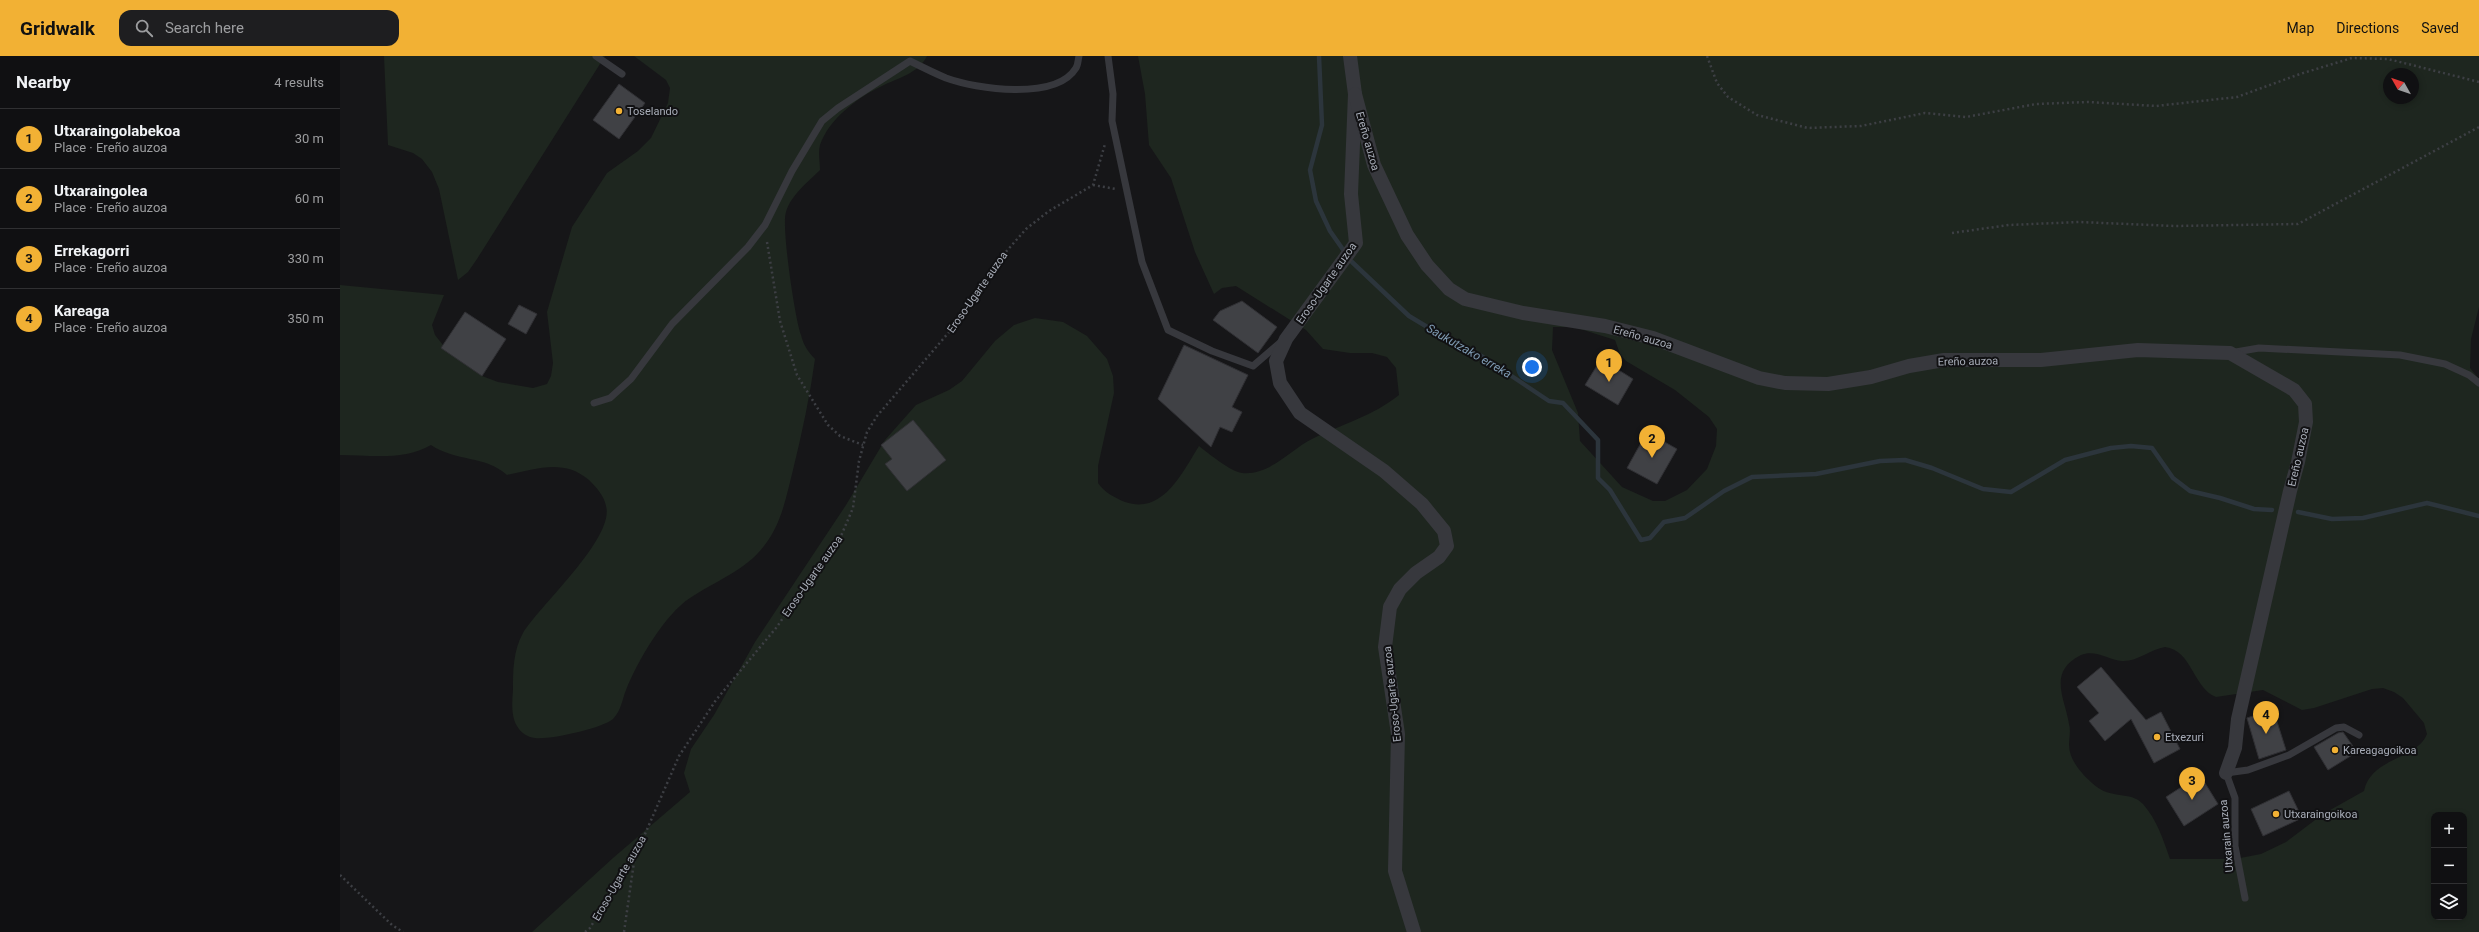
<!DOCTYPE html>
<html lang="en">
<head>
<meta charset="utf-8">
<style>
	body { margin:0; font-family:Roboto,sans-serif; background:#1e1e20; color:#f1f3f6 }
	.controls { position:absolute; right:12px; bottom:12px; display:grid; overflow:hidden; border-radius:8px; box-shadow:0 2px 6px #0003 }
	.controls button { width:36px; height:36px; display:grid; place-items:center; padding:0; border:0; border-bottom:1px solid #303032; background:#101012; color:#f1f3f6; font:20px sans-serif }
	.compass { position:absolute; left:2043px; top:12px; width:36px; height:36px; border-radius:50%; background:#101012; box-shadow:0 2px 6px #0003; rotate:310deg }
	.you { position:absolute; left:1192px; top:311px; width:14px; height:14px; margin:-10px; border:3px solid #fff; border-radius:50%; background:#1a73e8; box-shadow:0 0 0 6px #1a73e833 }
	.badge { display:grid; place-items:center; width:26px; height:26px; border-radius:50%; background:#f2b134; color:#111; font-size:13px; font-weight:700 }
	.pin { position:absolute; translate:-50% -33px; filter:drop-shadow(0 1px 2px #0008) }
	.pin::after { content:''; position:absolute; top:21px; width:14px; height:12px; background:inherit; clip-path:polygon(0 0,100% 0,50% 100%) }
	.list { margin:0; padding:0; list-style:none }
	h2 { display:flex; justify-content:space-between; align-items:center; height:52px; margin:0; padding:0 16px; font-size:17px }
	h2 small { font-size:13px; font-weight:400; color:#9c9d9f }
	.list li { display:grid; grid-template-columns:26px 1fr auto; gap:12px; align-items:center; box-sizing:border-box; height:60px; padding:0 16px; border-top:1px solid #303032 }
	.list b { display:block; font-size:15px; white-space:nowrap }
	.list p { margin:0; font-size:13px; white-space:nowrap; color:#9c9d9f }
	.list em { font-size:13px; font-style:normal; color:#9c9d9f }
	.icon { flex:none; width:22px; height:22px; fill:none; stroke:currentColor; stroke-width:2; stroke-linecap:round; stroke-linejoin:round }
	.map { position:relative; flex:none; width:2139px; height:876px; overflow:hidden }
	header { display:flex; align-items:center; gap:24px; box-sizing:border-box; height:56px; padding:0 20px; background:#f2b134; color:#111 }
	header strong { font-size:19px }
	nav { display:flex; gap:22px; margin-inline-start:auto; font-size:14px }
	.search { width:280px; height:36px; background:#1e1e20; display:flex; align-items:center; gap:10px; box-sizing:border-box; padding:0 14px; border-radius:12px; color:#9c9d9f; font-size:15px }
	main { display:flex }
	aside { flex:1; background:#101012 }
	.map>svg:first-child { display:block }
</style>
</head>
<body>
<header>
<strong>Gridwalk</strong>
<div class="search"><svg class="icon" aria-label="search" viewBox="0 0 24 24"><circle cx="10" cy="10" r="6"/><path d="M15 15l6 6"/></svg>Search here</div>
<nav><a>Map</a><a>Directions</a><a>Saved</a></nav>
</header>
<main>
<aside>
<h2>Nearby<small>4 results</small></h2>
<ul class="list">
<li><span class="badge">1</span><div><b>Utxaraingolabekoa</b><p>Place · Ereño auzoa</p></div><em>30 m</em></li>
<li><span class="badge">2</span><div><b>Utxaraingolea</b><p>Place · Ereño auzoa</p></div><em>60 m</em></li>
<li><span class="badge">3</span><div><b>Errekagorri</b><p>Place · Ereño auzoa</p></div><em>330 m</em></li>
<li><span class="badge">4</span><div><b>Kareaga</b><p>Place · Ereño auzoa</p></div><em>350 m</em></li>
</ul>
</aside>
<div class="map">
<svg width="2139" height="876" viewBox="0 0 2139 876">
	<rect width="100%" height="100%" fill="#161618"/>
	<g fill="#1e261f" fill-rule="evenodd">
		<polygon points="44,0 265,0 137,203 128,216 118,224 99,133 92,116 82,103 73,97 48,89"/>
		<path d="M294,0H587C579,17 558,22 542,30C518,41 489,63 480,89C478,97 480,106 480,114C468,126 451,139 446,156C441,169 455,263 461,279C463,288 468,296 475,303C470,340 462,377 453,414C446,441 442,467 424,490C405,515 375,525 350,542C325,558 297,606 286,634C282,644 281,655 273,663C263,672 210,684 195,682C187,681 181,677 177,670C171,660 172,646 173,634C173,615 173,595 183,577C199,550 275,482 266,450C264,440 257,432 249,424C224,402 195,413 167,419C145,399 116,406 91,389C64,405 30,399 0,399V229L104,239L92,269L95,279L103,289L142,320L158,326L193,332L207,328L211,320L213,307L207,256L232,171L267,117L298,95L311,82L328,47L330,32L326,24Z"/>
		<path d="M798,0H2139V251L2131,283L2130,312L2139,323V876H192L273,802L350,736L344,717L351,693L374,659L415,586L506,449L545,384L576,349L609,334L622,325L655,285L674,269L695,262L723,266L747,280L767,303L773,320L774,337L758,410V427C764,436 775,442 785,446C823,459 842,417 859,390C868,397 891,416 902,417C929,420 950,394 972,383C1002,368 1033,360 1059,339L1056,312L1047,301L1032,297H1010L983,293L966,274L896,230L882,232L874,238L855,196L831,122L809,89L805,38ZM2049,18H2073V42H2049ZM1213,271H1234L1275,284L1280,298L1286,305L1335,334L1369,361L1377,373L1376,390L1367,413L1347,434L1325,445H1313L1282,431L1240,385L1238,357L1212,294ZM1825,591C1852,594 1853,632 1876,641L1923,634L1962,654L1974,652L2032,633L2043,632L2054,636L2063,642L2084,667L2087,678C2077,704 2031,701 2024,735L1983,758L1946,786L1921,798L1895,803H1830C1823,783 1817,764 1803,748C1790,734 1771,745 1752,727C1742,718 1729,704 1729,689C1729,682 1731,675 1729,668C1725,642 1707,616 1741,599C1755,593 1769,604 1782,605C1797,606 1811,593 1825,591ZM2094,759H2124V861H2094Z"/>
	</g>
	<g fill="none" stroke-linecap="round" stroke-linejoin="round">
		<g stroke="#2c353c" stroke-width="4.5">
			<polyline points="979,0 982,69 970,114 976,145 990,175 1004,195"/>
			<polyline points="1012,206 1069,260 1114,287 1140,299 1209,345 1223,347 1258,384 1258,422 1270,434 1301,484 1310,482 1324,466 1345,462 1384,435 1412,421 1476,418 1540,405 1565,404 1592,412 1643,433 1671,436 1725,404 1771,392 1791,390 1812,392 1833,422 1850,435 1880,442 1914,453 1932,454"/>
			<polyline points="1958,456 1992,463 2023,462 2087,447 2139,460"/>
		</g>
	</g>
	<g fill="#404145" stroke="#303034">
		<polygon points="279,28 305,47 279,83 253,64"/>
		<polygon points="902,245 937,271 918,297 873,264 880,255"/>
		<polygon points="179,249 197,258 186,278 168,268"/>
		<polygon points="125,256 166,283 142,320 101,292"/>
		<polygon points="844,289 908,319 892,351 902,356 892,376 880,371 871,391 818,343"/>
		<polygon points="1261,303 1293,323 1278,349 1245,329"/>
		<polygon points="573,364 606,404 567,435 545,408 552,403 541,389"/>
		<polygon points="1307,376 1337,393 1317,428 1287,412"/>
		<polygon points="1761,611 1806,664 1821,656 1840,693 1814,707 1791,663 1765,685 1749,665 1759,657 1737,631"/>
		<polygon points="1933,653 1946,694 1919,703 1907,662"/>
		<polygon points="2003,676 2017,696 1988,714 1974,691 1998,677"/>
		<polygon points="1860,719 1878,748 1844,770 1826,741"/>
		<polygon points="1949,735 1962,762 1923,780 1911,753"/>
	</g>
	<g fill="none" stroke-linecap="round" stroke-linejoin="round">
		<g stroke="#3d3f44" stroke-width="2.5" stroke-dasharray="2 3" stroke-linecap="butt">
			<polyline points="1367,0 1377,27 1388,41 1417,59 1468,72 1521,70 1585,57 1626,61 1696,48 1748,46 1816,50 1897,41 1960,18 2012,2 2048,3 2139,26"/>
			<polyline points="753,129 776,133"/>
			<polyline points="1612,177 1669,169 1739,166 1835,170 1958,168 2139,71"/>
			<polyline points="427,186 440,265 457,319 488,369 500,380 523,389"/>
			<polyline points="0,819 52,869 63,876"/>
			<polyline points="245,876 250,872 302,785 339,700 376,644 436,572 501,480 513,452 519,405 527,376 537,360 616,268 657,206 686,173 709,155 753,129 765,88"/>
			<polyline points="284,876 295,799"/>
		</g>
		<g stroke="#37383d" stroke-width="7">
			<polyline points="256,0 282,18"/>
			<polyline points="768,0 773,38 772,65 802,206 828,274 872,295 913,310 941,286"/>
			<polyline points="1890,297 1919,292 2060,299 2105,308 2129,319 2139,327"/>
			<path d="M254,347L270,342L291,323L332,268L408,191L425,169L452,115L482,65L498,52L570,5C582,11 594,17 606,22C636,33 716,45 736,12C738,9 738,4 739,0"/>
			<polyline points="1905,842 1895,790 1895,742 1886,717 1908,714 1949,699 1996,672 2004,671 2019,679"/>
		</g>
		<g stroke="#37383d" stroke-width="14">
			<polyline points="1010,0 1015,38 1011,138 1016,187 946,283 936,305 940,327 960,357 1044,415 1082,448 1104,475 1107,490 1099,501 1076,517 1060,533 1050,551 1045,591 1058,678 1055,815 1074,876"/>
			<polyline points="1015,38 1034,109 1067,179 1087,209 1109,233 1125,243 1183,257 1265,270 1313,282 1419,322 1445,327 1488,328 1531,321 1569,310 1604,304 1701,304 1798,294 1890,297 1954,334 1965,348 1966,366 1958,406 1950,435 1898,663 1895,692 1886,717"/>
		</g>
	</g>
	<g fill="#f2b134" stroke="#111113" stroke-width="1.5">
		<circle cx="279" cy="55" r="4"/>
		<circle cx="1817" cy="681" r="4"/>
		<circle cx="1995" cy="694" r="4"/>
		<circle cx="1936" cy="758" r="4"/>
	</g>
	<g text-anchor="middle" stroke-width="4" stroke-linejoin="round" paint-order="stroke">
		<g font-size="11" fill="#a8adb8" stroke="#111113" text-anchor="start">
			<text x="287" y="59">Toselando</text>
			<text x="1825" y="685">Etxezuri</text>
			<text x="2003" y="698">Kareagagoikoa</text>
			<text x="1944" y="762">Utxaraingoikoa</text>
		</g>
		<g font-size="11" fill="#a8adb8" stroke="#111113">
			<text transform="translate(1028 85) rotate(74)" y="4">Ereño auzoa</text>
			<text transform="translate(986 227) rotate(-55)" y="4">Eroso-Ugarte auzoa</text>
			<text transform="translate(637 236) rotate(-55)" y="4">Eroso-Ugarte auzoa</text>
			<text transform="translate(1303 281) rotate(16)" y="4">Ereño auzoa</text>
			<text transform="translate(1628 305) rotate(-1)" y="4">Ereño auzoa</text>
			<text transform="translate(1958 401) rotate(-77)" y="4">Ereño auzoa</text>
			<text transform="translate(472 520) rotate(-55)" y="4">Eroso-Ugarte auzoa</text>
			<text transform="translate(1052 638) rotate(-96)" y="4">Eroso-Ugarte auzoa</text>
			<text transform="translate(1886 780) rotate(-95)" y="4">Utxarain auzoa</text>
			<text transform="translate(279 822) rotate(-60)" y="4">Eroso-Ugarte auzoa</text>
		</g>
		<g font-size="12" font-style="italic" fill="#7f9bb3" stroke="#111113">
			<text transform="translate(1129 295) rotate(30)" y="4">Saukutzako erreka</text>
		</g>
	</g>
</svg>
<div class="controls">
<button>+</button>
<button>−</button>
<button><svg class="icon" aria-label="layers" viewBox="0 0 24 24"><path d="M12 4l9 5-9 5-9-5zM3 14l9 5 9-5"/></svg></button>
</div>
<svg class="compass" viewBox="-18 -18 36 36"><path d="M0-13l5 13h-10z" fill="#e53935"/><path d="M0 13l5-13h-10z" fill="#9c9d9f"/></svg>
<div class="you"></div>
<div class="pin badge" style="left:1269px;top:326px">1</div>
<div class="pin badge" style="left:1312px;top:402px">2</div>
<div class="pin badge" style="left:1852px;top:744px">3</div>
<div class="pin badge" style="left:1926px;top:678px">4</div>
</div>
</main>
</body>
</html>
